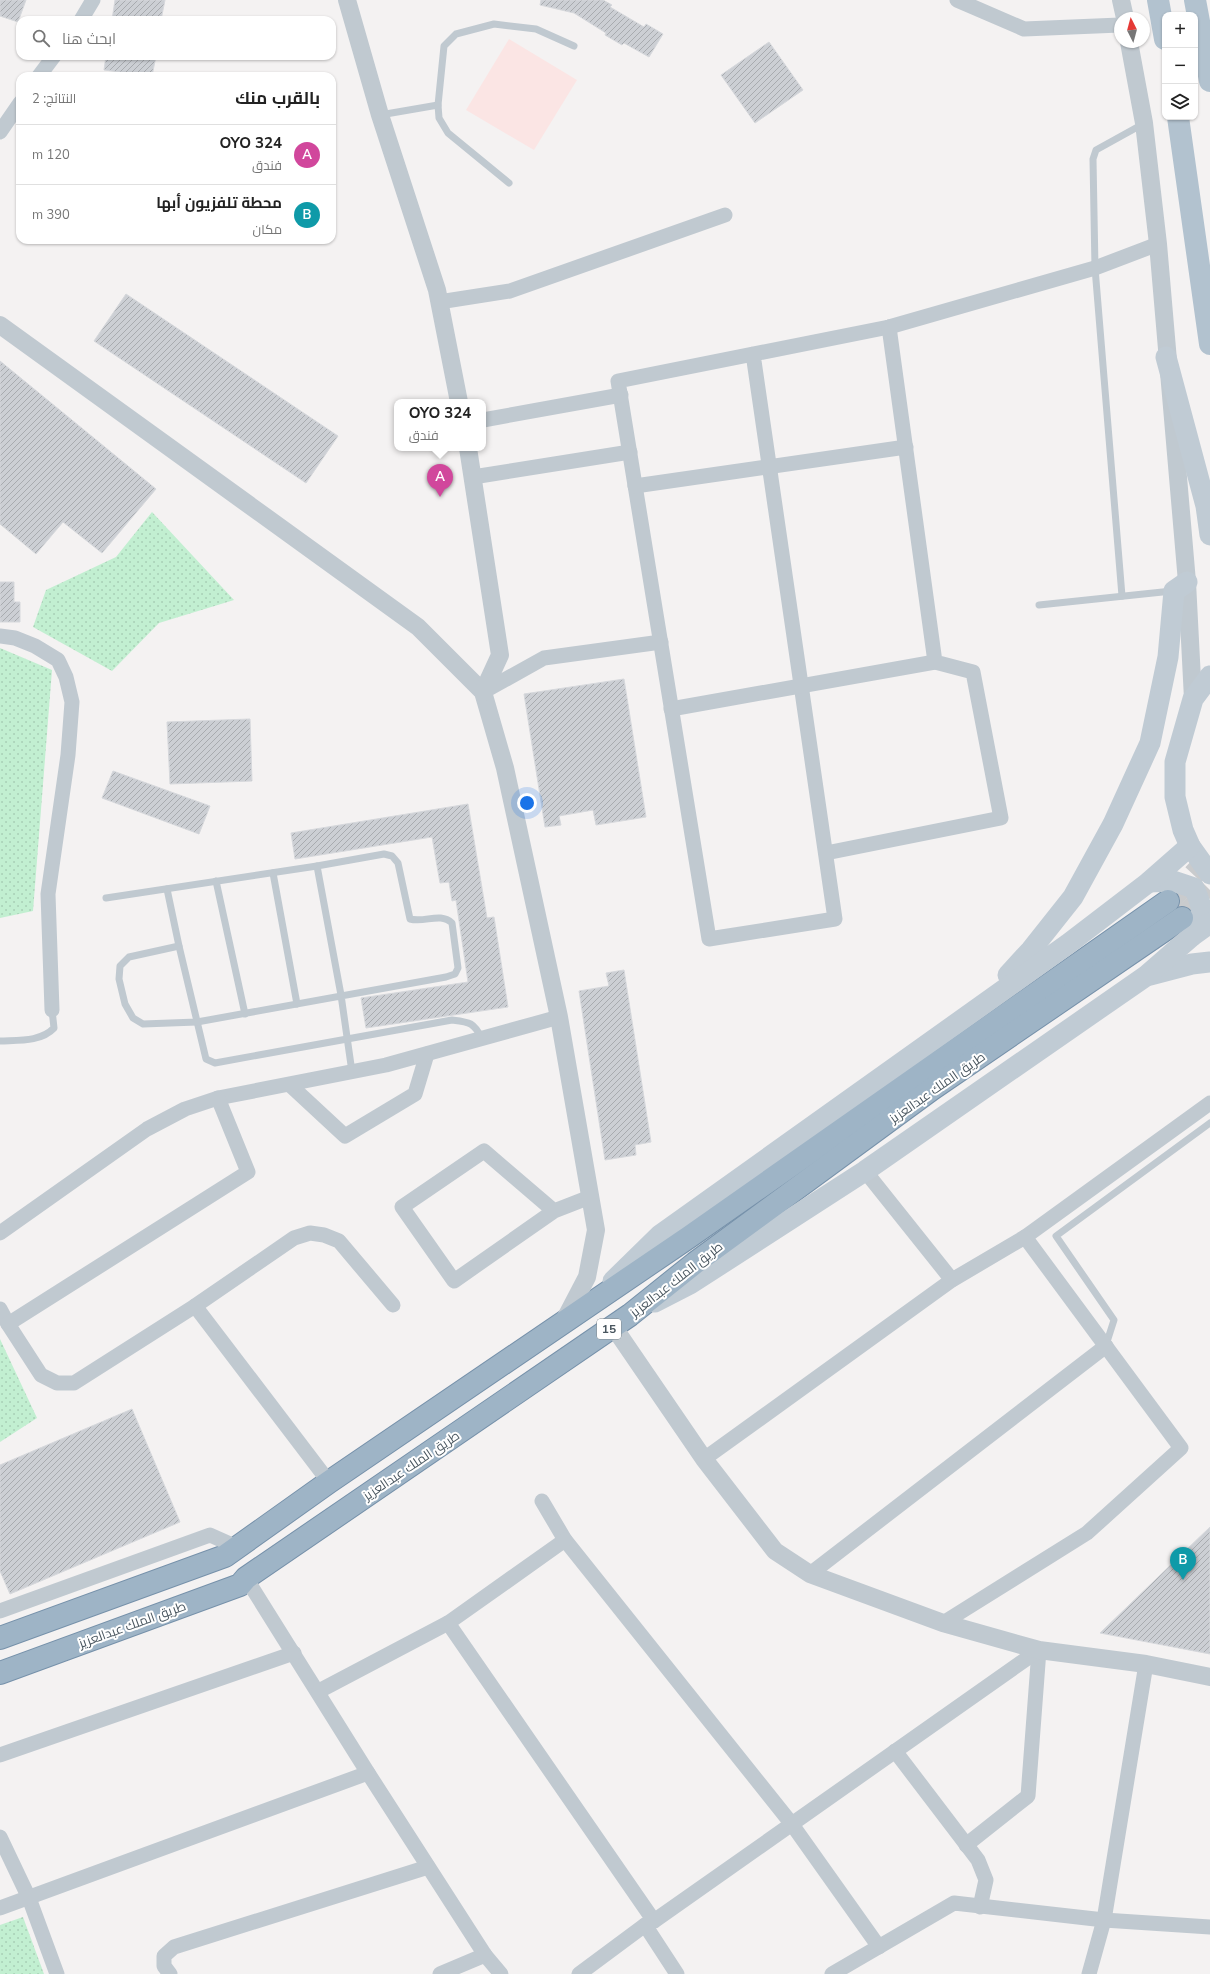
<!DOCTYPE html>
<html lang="ar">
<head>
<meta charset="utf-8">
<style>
	body { margin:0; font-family:"Nunito Sans",Cairo,sans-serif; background:#f6f6f6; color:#222; direction:rtl }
	.controls { position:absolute; right:12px; top:12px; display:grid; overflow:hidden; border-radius:8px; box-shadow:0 1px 3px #0004 }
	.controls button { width:36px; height:36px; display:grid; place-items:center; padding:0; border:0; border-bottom:1px solid #e0e0e0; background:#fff; color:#222; font:20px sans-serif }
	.compass { position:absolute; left:1114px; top:12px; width:36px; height:36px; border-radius:50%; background:#fff; box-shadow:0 1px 3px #0004; rotate:354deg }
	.you { position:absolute; left:527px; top:803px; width:14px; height:14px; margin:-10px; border:3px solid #fff; border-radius:50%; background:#1a73e8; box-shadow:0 0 0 6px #1a73e833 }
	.badge { display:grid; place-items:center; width:26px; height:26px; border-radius:50%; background:#2563eb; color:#fff; font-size:13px; font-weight:700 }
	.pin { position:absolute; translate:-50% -33px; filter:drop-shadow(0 1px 2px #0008) }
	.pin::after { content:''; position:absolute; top:21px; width:14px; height:12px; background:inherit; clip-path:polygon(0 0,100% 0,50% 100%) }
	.popup { position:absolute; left:394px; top:399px; width:92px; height:52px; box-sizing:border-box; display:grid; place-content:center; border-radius:8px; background:#fff; filter:drop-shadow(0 1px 3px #0005); font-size:13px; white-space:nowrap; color:#767676 }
	.popup b { font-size:15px; color:#222 }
	.popup::after { content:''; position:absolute; left:50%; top:100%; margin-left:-8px; border:8px solid transparent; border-top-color:#fff }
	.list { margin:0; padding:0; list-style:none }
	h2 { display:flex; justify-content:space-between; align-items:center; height:52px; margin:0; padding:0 16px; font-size:17px }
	h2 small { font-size:13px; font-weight:400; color:#767676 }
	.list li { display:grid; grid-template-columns:26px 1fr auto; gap:12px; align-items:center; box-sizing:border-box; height:60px; padding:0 16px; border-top:1px solid #e0e0e0 }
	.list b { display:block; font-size:15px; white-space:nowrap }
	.list p { margin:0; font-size:13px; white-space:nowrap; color:#767676 }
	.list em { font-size:13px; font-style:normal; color:#767676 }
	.icon { flex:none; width:22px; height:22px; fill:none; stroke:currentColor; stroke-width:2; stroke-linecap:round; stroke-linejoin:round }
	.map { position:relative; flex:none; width:1210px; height:1974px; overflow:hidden; direction:ltr }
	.search { position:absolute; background:#fff; box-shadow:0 1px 3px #0004; left:16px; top:16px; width:320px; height:44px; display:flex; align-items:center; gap:10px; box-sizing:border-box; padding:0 14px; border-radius:12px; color:#767676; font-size:15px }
	.panel { position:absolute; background:#fff; box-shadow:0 1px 3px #0004; left:16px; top:72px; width:320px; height:172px; border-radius:12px; direction:rtl }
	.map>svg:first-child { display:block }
</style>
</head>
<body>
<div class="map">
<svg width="1210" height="1974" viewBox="0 0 1210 1974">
	<defs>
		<pattern id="grass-dots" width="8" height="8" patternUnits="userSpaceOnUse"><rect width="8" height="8" fill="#c2efd1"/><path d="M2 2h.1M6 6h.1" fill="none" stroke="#a8cfb6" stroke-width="1.8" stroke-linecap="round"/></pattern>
		<pattern id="building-hatch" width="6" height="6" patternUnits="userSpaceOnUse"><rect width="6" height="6" fill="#cccfd4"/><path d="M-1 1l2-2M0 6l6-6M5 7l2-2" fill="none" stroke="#a8abaf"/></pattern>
	</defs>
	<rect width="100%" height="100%" fill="#f4f2f2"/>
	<polygon fill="#fbe5e4" points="509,39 577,80 534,150 466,110"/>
	<g fill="url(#grass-dots)">
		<polygon points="152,512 234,600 159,623 112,671 33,627 46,590 116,557"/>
		<polygon points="0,648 52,670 33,911 0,918"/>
		<polygon points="0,1339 37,1418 0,1442"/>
		<polygon points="23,1917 44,1974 0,1974 0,1925"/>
	</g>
	<g fill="url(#building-hatch)" stroke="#d6d8dc">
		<polygon points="0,0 26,0 18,22 0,16"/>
		<polygon points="115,0 165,0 161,20 112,20"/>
		<polygon points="541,0 603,0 612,5 610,7 644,27 646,24 663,34 649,57 624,43 622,45 605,35 606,33 574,13 540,5"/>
		<polygon points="769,42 803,90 755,123 721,75"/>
		<polygon points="106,56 156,56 152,76 104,70"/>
		<polygon points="126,294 338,436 306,483 94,341"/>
		<polygon points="0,361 156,489 102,553 63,522 36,554 0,524"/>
		<polygon points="0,582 14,582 14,602 20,602 20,622 0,622"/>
		<polygon points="624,679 646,817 596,825 593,810 559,816 561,825 545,827 524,694"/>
		<polygon points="250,719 252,781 170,784 167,722"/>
		<polygon points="113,771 210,806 199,834 102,798"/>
		<polygon points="468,804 487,918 494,917 508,1007 366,1028 361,998 468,982 456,900 452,901 449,882 440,883 432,837 295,859 291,833"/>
		<polygon points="624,970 651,1142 635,1145 636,1155 605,1160 579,991 609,986 606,973"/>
		<polygon points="132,1409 180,1522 10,1594 0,1571 0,1465"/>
		<polygon points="1210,1527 1210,1654 1100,1633"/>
	</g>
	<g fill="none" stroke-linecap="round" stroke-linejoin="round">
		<g stroke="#c9cbcd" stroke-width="22" stroke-dasharray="22 11" stroke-linecap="butt">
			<polyline points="1171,899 1210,857"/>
			<polyline points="1182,918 1210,890"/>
		</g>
		<g stroke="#7691aa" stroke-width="24">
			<g id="trunk">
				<polyline points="0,1638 225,1556 329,1482 689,1237 1168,901"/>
				<polyline points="0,1673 240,1585 246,1578 630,1315 695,1263 932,1089 1182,918"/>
			</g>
		</g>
		<g stroke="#c0c9d0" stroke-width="7">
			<polyline points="380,115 438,105"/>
			<polyline points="509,183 448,133 439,118 438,105 444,46 456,34 494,24 536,29 574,46"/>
			<polyline points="1122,596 1095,268 1093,159 1096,150 1143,124"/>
			<polyline points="1039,605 1172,591"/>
			<polyline points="273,873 297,1004"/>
			<polyline points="216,881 245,1014"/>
			<path d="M167,889L179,946L206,1059L215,1063L452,1020C469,1022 474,1022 482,1039"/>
			<polyline points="106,898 317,866"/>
			<path d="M179,946L129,957L120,966L119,979L125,1004L133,1018L143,1024L197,1022L446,977L455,974L458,968L452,923C440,912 425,923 410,919L398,863L392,856L384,854L317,866L341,995L352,1072"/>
			<path d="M0,1041C18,1040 41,1042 54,1028L52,1010"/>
			<polyline points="1106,1345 1114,1320 1056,1236 1210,1123"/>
		</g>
		<g stroke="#c0c9d0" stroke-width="15">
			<polyline points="957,0 1024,29 1120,25"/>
			<polyline points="81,20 93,0"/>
			<polyline points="39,76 54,56"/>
			<polyline points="0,132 20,103"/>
			<polyline points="439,302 510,291 725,215"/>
			<polyline points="753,354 835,919 709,939 618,381 889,327 1095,268 1158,244"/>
			<polyline points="483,420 621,395"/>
			<polyline points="473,477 630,452"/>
			<polyline points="635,486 906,447"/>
			<polyline points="0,636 15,638 35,646 58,660 66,677 72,702 68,755 48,894 52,1010"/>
			<polyline points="483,692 544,658 661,642"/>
			<polyline points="671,709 935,662"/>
			<polyline points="826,853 1001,818 973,672 935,662 889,327"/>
			<polyline points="290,1085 345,1136 415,1094 427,1054"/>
			<polyline points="865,1171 952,1280"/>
			<polyline points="554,1211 454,1281 402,1207 484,1151 554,1211 590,1197"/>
			<polyline points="0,1233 147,1129 185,1109 218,1098 386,1065 559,1017"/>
			<polyline points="195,1306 329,1482"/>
			<polyline points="0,1309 8,1324 41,1375 57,1383 74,1383 195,1306 294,1238 310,1233 324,1235 339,1241 393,1305"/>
			<polyline points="8,1324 248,1172 218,1098"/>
			<polyline points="704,1459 952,1280 1025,1237 1210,1103"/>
			<polyline points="542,1501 565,1540 791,1823 879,1947"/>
			<polyline points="810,1574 1106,1346"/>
			<polyline points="246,1578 368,1773 485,1955 501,1974"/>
			<polyline points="0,1611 210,1535 237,1547"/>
			<polyline points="448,1623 654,1921"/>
			<polyline points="943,1623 1087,1533 1181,1448 1025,1237"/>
			<polyline points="319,1691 448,1623 565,1540"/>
			<polyline points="895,1751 978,1860 986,1880 980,1907"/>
			<polyline points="0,1755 294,1653"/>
			<polyline points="0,1837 29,1898 57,1974"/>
			<polyline points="966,1845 1028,1796 1039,1650"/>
			<polyline points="0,1908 368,1773"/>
			<polyline points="645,1925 677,1974"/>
			<polyline points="170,1974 164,1966 164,1956 174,1947 428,1867"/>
			<polyline points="440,1974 485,1955"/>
			<polyline points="579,1974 645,1925 654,1921 1039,1650"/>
			<polyline points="832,1974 954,1903 1104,1920 1210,1927"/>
			<polyline points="1089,1974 1104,1920 1146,1664"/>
		</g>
		<g stroke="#c0c9d0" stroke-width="18">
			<polyline points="347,0 380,115 437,290 459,402"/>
			<polyline points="1121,0 1125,18"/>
			<polyline points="1129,42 1144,123 1158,244 1187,582 1193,699"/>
			<polyline points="0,325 418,627 483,692 505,768 559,1017 596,1230 587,1277 564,1321"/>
			<polyline points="468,448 500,655 483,692"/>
			<polyline points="613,1326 704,1459 775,1551 810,1574 943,1623 1039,1650 1146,1664 1210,1677"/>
		</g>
		<g stroke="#c0cbd4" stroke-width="21">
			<polyline points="1166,357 1206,506 1210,535"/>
			<polyline points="1210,676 1193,699 1175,762 1175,797 1183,830 1190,846 1210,874"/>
			<path d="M1149,882L1173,881L1194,888C1205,912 1203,912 1192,936"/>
			<polyline points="1008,975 1031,950 1073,897 1113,824 1150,743 1168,657 1174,591 1187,582"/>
			<polyline points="1150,975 1192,964 1210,962"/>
			<polyline points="613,1281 660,1235 1068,944 1149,882 1190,846"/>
			<polyline points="655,1302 690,1284 865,1171 1146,976 1192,936 1210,923"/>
		</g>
		<g stroke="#b2c2cf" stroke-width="22">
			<polyline points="1158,0 1165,39"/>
			<polyline points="1195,0 1210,81"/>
			<polyline points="1178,117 1210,344"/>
		</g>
		<use href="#trunk" stroke="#9eb4c6" stroke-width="22"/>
	</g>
	<g text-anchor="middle" stroke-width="4" stroke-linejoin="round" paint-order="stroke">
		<rect fill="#fff" stroke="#80898f" stroke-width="1" x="597" y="1319" width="24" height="20" rx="3"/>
		<g font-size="12" font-weight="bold" fill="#49565f">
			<text x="609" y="1333">15</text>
		</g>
		<g font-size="13" fill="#49565f" stroke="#fff">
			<text transform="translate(937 1087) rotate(-35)" y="5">طريق الملك عبدالعزيز</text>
			<text transform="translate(676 1279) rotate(-38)" y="5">طريق الملك عبدالعزيز</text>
			<text transform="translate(411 1465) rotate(-34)" y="5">طريق الملك عبدالعزيز</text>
			<text transform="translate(132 1624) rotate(-20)" y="5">طريق الملك عبدالعزيز</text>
		</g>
	</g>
</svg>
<div class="controls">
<button>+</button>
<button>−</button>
<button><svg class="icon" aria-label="layers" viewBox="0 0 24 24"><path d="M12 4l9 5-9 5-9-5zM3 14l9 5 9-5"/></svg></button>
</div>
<svg class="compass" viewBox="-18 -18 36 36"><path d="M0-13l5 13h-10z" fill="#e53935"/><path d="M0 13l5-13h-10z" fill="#767676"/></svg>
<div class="you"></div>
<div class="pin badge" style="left:440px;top:497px;background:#d1479c">A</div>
<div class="popup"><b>OYO 324</b>فندق</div>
<div class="pin badge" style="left:1183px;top:1580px;background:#0f9aa8">B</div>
<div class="search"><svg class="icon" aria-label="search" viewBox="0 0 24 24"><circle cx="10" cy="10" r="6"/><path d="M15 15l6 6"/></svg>ابحث هنا</div>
<section class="panel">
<h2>بالقرب منك<small>النتائج: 2</small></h2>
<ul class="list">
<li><span class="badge" style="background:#d1479c">A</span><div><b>OYO 324</b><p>فندق</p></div><em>120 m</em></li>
<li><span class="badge" style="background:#0f9aa8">B</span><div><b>محطة تلفزيون أبها</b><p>مكان</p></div><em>390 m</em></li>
</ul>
</section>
</div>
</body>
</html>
